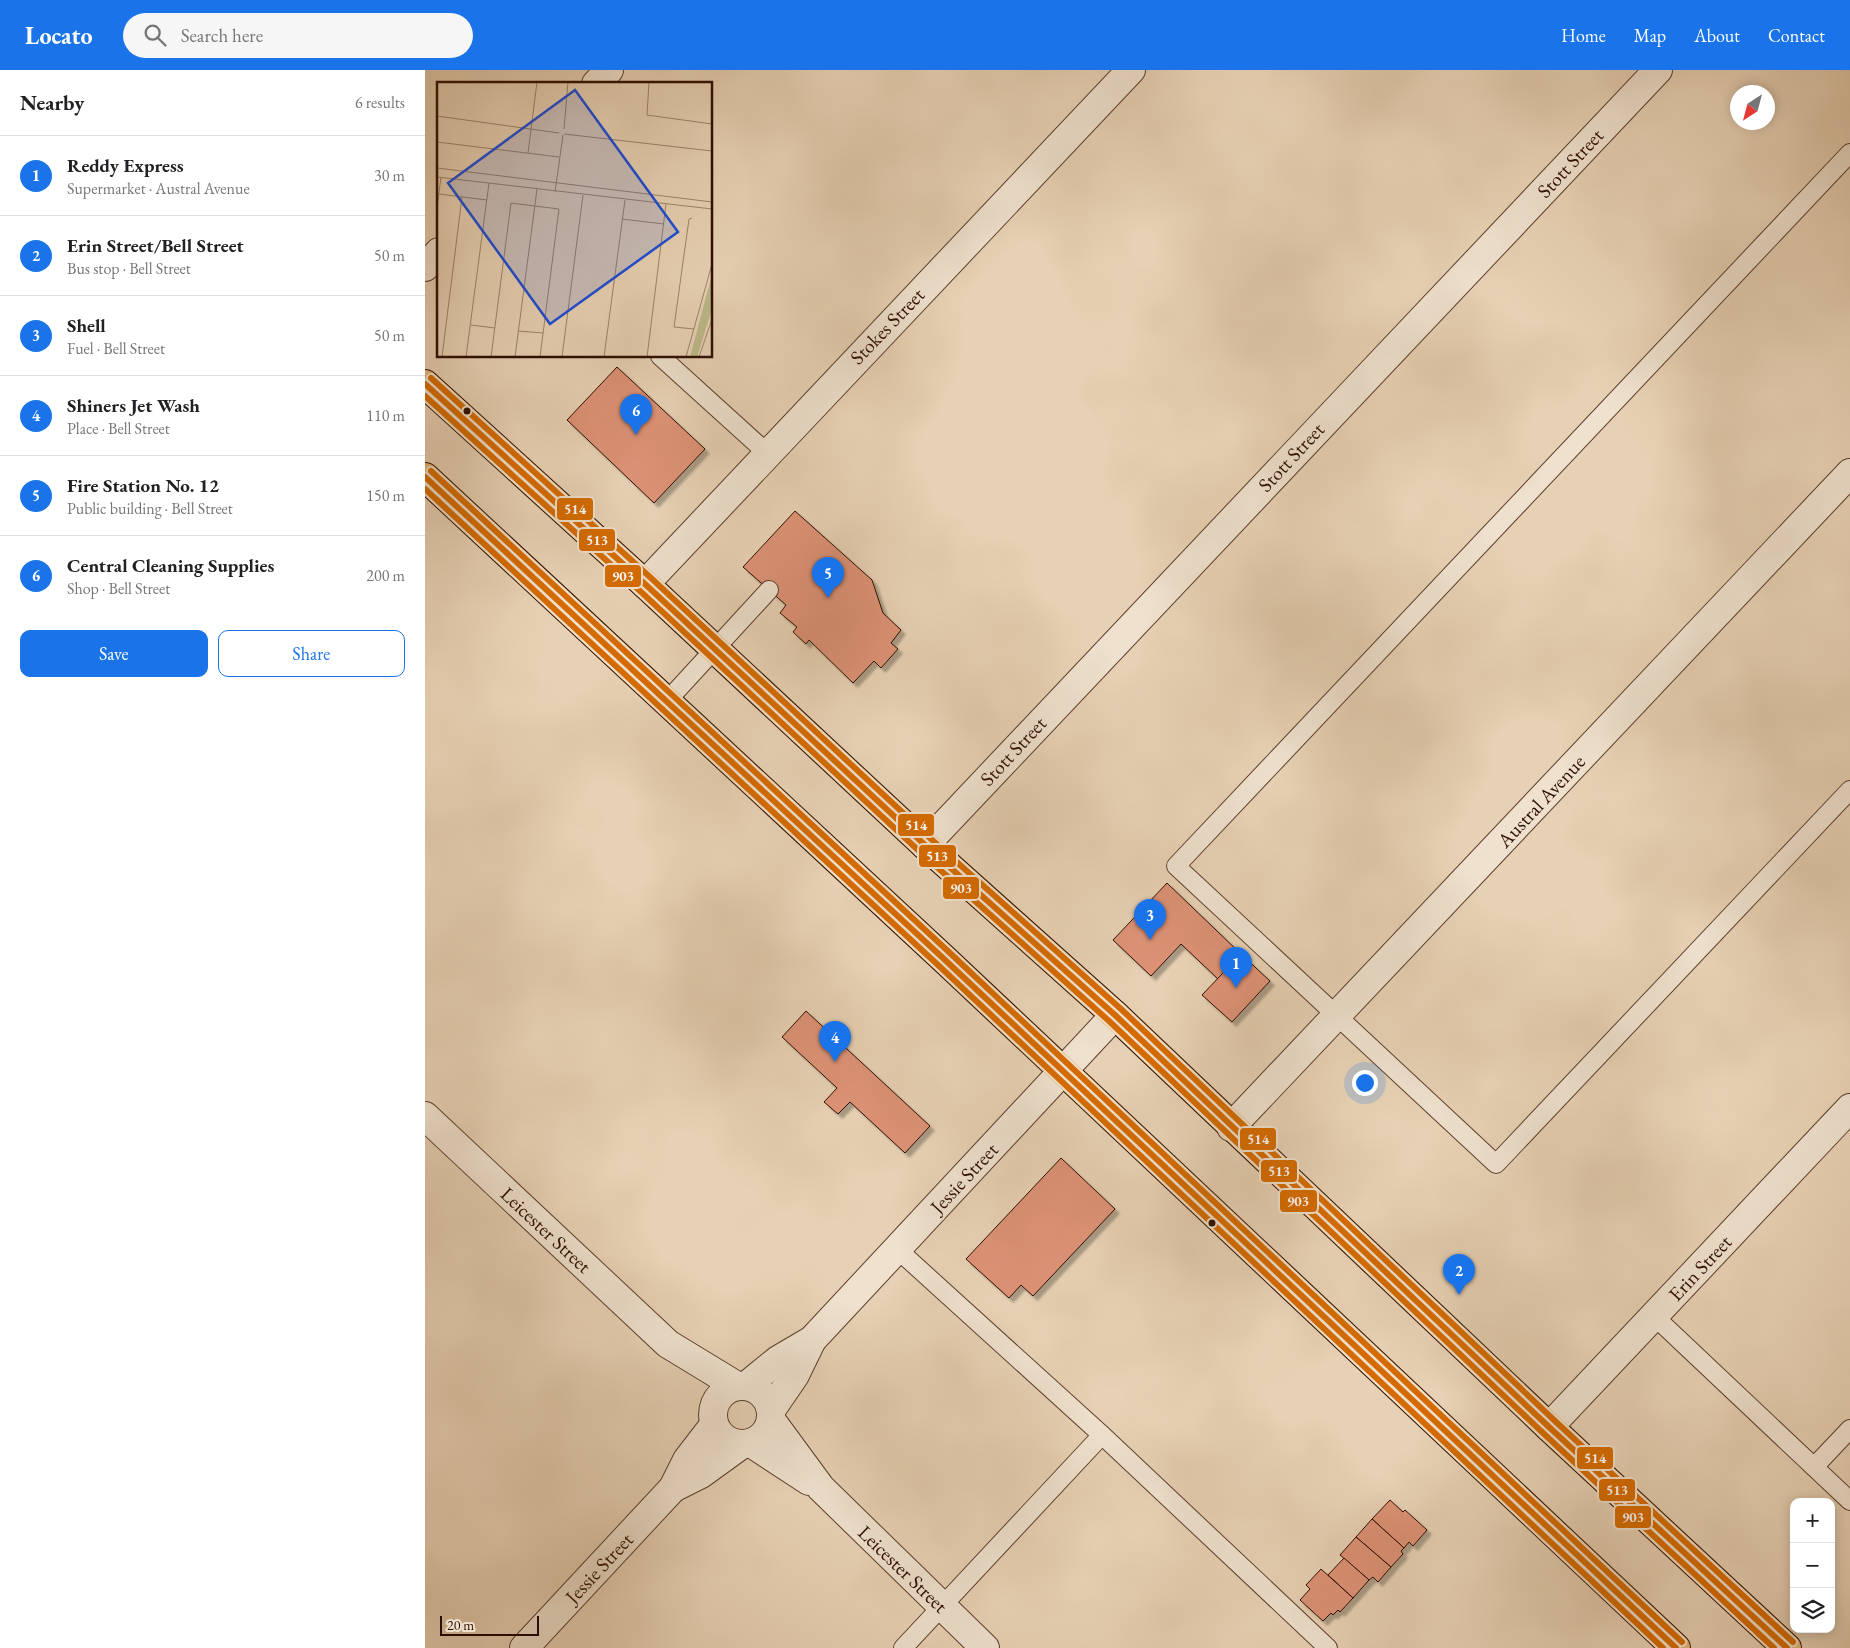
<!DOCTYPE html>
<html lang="en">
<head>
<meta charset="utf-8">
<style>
	body { margin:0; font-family:"EB Garamond",serif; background:#f6f6f6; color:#202124 }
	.controls { position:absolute; right:15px; bottom:15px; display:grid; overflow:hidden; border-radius:10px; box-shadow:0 2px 12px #0003 }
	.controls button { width:45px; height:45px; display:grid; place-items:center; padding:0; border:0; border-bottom:1px solid #e0e0e0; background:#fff; color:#202124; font:25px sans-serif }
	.compass { position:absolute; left:1305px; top:15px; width:45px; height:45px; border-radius:50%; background:#fff; box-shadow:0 2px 12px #0003; rotate:216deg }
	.scale { position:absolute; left:15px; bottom:12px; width:99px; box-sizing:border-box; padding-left:5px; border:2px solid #2d0e01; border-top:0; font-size:14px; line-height:18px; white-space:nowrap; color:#2d0e01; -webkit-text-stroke:4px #efe1ce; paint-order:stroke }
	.you { position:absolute; left:939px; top:1012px; width:18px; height:18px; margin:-12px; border:4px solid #fff; border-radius:50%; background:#1a73e8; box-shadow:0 0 0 8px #1a73e833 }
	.badge { display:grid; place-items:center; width:32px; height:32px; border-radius:50%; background:#1a73e8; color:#fff; font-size:16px; font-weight:700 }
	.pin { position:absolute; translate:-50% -41px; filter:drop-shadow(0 1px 2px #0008) }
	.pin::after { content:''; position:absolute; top:26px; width:18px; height:15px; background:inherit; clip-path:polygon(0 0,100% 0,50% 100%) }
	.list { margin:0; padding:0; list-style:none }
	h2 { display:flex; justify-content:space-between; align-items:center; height:65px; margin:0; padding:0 20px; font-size:21px }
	h2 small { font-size:16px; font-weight:400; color:#757577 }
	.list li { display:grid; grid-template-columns:32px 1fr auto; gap:15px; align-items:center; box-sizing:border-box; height:80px; padding:0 20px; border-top:1px solid #e0e0e0 }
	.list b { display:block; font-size:19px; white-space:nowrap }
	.list p { margin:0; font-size:16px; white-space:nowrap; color:#757577 }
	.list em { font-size:16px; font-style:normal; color:#757577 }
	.actions { display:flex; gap:10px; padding:15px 20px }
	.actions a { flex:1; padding:11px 0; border:1px solid #1a73e8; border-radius:10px; text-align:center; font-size:18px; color:#1a73e8 }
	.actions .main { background:#1a73e8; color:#fff }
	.icon { flex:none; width:28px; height:28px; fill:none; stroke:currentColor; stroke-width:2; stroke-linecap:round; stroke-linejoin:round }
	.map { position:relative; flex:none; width:1425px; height:1578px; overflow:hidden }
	header { display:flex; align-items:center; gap:30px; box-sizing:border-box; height:70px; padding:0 25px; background:#1a73e8; color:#fff }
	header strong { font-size:24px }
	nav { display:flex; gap:28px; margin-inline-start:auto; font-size:18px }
	.search { width:350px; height:45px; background:#f6f6f6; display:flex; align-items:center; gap:12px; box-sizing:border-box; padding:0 18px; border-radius:28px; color:#757577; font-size:19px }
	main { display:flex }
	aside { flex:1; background:#fff }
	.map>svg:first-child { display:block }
</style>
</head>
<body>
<header>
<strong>Locato</strong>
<div class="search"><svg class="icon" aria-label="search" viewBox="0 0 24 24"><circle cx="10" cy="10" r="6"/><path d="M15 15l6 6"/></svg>Search here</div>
<nav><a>Home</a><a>Map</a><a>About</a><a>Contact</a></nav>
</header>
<main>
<aside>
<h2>Nearby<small>6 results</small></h2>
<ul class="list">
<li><span class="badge">1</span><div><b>Reddy Express</b><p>Supermarket · Austral Avenue</p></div><em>30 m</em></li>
<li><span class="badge">2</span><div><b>Erin Street/Bell Street</b><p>Bus stop · Bell Street</p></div><em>50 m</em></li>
<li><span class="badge">3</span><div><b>Shell</b><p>Fuel · Bell Street</p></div><em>50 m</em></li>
<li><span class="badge">4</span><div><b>Shiners Jet Wash</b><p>Place · Bell Street</p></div><em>110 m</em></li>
<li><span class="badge">5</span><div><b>Fire Station No. 12</b><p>Public building · Bell Street</p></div><em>150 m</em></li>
<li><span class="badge">6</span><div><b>Central Cleaning Supplies</b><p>Shop · Bell Street</p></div><em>200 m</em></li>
</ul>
<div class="actions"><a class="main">Save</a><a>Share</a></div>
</aside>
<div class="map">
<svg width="1425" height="1578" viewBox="0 0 1425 1578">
	<defs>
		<filter id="shadow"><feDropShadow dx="4.5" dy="4.5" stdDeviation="1" flood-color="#0004"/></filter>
	</defs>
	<rect width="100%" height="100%" fill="#e7d1b4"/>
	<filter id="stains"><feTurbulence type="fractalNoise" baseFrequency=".004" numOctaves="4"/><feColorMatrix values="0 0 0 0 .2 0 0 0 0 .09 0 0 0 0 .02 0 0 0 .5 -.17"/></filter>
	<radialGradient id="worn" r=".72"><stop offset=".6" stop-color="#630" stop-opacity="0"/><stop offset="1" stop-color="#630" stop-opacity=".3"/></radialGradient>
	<g fill="#dd9276" stroke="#2d0e01" filter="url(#shadow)">
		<polygon points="192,297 280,379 229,433 142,350"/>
		<polygon points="370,441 447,510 458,543 476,560 466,573 473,579 456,598 449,591 428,613 384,570 381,574 368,562 372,557 355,543 361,535 318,497"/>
		<polygon points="742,813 816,884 793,909 756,874 726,906 688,870"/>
		<polygon points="816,884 845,911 807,952 777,925"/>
		<polygon points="381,941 505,1056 480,1083 425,1032 413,1044 399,1032 412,1018 357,967"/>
		<polygon points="636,1088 690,1139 608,1226 596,1215 584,1228 541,1189"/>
		<polygon points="965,1430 978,1442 980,1440 1002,1460 988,1476 984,1472 979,1478 947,1449"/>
		<polygon points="947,1449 979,1478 976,1481 978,1484 966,1497 931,1467"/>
		<polygon points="931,1467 966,1497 953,1512 948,1507 944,1510 915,1485"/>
		<polygon points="919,1488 944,1510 928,1528 903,1505"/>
		<polygon points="896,1499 928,1528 915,1542 913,1540 908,1545 906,1543 898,1551 875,1530 885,1519 881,1515"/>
	</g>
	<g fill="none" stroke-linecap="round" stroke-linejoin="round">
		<g stroke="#5c3f2e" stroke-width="20">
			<g id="service">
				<polyline points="1425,83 751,796 1071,1094 1425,720"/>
				<polyline points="235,286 342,383"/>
				<polyline points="242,631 344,520"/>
				<polyline points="472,1179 677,1365 903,1578"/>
				<polyline points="1229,1246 1425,1431"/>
				<polyline points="1389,1397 1425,1359"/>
				<polyline points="478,1578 677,1365"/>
			</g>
		</g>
		<g stroke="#5c3f2e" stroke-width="30">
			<g id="minor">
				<polyline points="171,14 184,0"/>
				<polyline points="0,197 14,182"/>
				<polyline points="220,514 706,0"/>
				<polyline points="500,775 1233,0"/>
				<polyline points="0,1046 243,1274 312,1316"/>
				<polyline points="806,1057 1425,403"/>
				<circle cx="317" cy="1345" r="29"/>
				<polyline points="321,1316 353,1290 387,1270 690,945"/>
				<polyline points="346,1340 370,1305 387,1270"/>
				<polyline points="346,1350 396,1418 560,1578"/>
				<polyline points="1124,1357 1425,1038"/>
				<polyline points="326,1373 384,1411"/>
				<polyline points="248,1418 276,1404 316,1375"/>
				<polyline points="99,1578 248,1418 262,1390 289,1355"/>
			</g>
		</g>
		<g stroke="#2d0e01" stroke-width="30">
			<g id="trunk">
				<polyline points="0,314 220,514 500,775 690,945 1124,1357 1362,1578"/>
				<polyline points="0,407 519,889 1251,1578"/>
			</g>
		</g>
		<use href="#service" stroke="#efe1ce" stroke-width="18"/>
		<use href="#minor" stroke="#efe1ce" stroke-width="28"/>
		<use href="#trunk" stroke="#e4b87a" stroke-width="28"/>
		<g stroke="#efe1ce" stroke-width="10">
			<g id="bus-1">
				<polyline points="0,314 220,514 500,775 690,945 1124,1357 1362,1578"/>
				<polyline points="0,407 519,889 1251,1578"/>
			</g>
		</g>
		<g stroke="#efe1ce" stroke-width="10">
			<g id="bus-2">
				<polyline points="0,326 214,520 494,781 684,951 1118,1363 1349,1578"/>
				<polyline points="0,419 513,895 1238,1578"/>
			</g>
		</g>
		<g stroke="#efe1ce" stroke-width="10">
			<g id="bus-3">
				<polyline points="6,308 226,508 506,769 696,939 1130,1351 1368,1572"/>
				<polyline points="6,401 525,883 1257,1572"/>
			</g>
		</g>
		<use href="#bus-1" stroke="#d56b00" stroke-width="6"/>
		<use href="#bus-2" stroke="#d56b00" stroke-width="6"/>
		<use href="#bus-3" stroke="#d56b00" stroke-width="6"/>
	</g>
	<g fill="#2d0e01" stroke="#efe1ce" stroke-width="2">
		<circle cx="42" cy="341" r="4.5"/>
		<circle cx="787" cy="1153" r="4.5"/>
	</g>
	<g text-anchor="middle" stroke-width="4.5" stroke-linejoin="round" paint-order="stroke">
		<g font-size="20" fill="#2d0e01" stroke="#efe1ce">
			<text transform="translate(1145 93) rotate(-47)" y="7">Stott Street</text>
			<text transform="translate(462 256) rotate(-46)" y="7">Stokes Street</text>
			<text transform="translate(866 387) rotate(-47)" y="7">Stott Street</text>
			<text transform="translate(588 681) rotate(-47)" y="7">Stott Street</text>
			<text transform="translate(1116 731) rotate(-47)" y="7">Austral Avenue</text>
			<text transform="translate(539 1108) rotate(-47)" y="7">Jessie Street</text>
			<text transform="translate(121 1160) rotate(43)" y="7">Leicester Street</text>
			<text transform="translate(1275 1198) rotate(-47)" y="7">Erin Street</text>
			<text transform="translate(174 1498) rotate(-47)" y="7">Jessie Street</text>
			<text transform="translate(478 1499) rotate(44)" y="7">Leicester Street</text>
		</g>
	</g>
	<g transform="translate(12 12)">
		<rect width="275" height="275" fill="#e7d1b4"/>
		<path d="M275,192V227L260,275H253Z" fill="#bcb989"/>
		<path fill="none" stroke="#9d836c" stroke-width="1" d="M212,0L210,33L275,42M0,34L122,51M127,47L131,0M127,52L275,69M0,60L122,75M91,71L100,0M0,86L275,120M0,95L275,127M118,110L126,53M2,112L50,118M0,126L4,95M255,136L252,137L237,245L257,247M185,137L227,142M34,243L58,246M81,249L106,251M5,275L25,115M29,275L52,101M54,275L74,121L122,127L103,275M78,275L100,107M125,275L146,113M167,275L188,118M210,275L229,122M249,275L275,182M262,275L275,237"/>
		<path fill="#1d4ed8" fill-opacity="0.15" stroke="#1d4ed8" stroke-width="2.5" d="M138,8L241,150L113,242L11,101Z"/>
		<rect width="275" height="275" fill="none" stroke="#2d0e01" stroke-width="2.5"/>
	</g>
	<g stroke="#efe1ce" stroke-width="2">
		<rect x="131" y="427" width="38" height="24" rx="5" fill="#d56b00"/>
		<rect x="153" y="458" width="38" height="24" rx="5" fill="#d56b00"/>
		<rect x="179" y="494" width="38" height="24" rx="5" fill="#d56b00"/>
		<rect x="472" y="743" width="38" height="24" rx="5" fill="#d56b00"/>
		<rect x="493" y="774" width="39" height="24" rx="5" fill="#d56b00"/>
		<rect x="517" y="806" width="38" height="24" rx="5" fill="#d56b00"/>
		<rect x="814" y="1057" width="38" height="24" rx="5" fill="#d56b00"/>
		<rect x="835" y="1089" width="38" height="24" rx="5" fill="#d56b00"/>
		<rect x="854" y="1119" width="39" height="24" rx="5" fill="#d56b00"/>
		<rect x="1151" y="1376" width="38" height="24" rx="5" fill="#d56b00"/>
		<rect x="1173" y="1408" width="38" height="24" rx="5" fill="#d56b00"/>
		<rect x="1189" y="1435" width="38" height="24" rx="5" fill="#d56b00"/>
	</g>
	<g font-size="14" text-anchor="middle" font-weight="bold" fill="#fff">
		<text x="150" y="444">514</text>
		<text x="172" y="475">513</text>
		<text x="198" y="511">903</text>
		<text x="491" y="760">514</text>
		<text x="512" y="791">513</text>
		<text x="536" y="823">903</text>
		<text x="833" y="1074">514</text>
		<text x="854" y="1106">513</text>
		<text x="873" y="1136">903</text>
		<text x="1170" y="1393">514</text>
		<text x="1192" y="1425">513</text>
		<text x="1208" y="1452">903</text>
	</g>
	<rect width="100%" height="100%" filter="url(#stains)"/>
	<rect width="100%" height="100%" fill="url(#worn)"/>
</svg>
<div class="controls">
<button>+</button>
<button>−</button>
<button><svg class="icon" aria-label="layers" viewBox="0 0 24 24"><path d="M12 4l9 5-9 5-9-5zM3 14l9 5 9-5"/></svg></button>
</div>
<svg class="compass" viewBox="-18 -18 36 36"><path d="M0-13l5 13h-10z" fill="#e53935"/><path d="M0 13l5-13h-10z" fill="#757577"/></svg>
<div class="scale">20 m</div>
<div class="you"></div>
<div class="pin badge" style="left:811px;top:918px">1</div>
<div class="pin badge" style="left:1034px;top:1225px">2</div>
<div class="pin badge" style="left:725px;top:870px">3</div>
<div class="pin badge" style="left:410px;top:992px">4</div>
<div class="pin badge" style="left:403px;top:528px">5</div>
<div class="pin badge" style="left:211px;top:365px">6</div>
</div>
</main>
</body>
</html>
